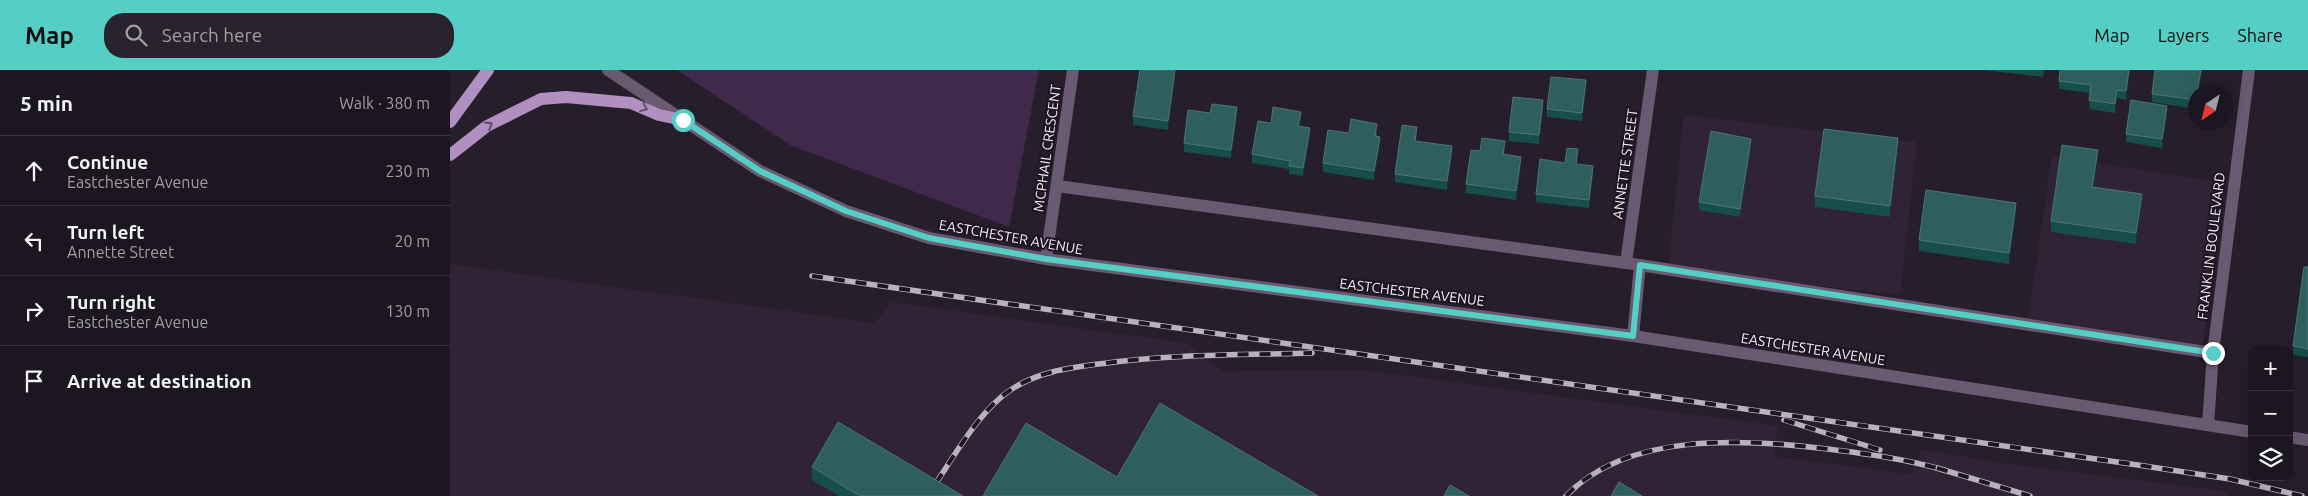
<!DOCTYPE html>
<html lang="en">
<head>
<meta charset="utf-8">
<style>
	body { margin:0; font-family:Ubuntu,sans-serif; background:#29232d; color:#f1f3f6 }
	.controls { position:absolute; right:15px; bottom:15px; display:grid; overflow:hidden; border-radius:10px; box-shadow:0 5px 20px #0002 }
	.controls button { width:45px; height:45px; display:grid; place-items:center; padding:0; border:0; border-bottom:1px solid #3a353e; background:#1c1620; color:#f1f3f6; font:25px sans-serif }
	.compass { position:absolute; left:1738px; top:15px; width:45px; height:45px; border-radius:50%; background:#1c1620; box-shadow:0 5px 20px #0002; rotate:215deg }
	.stop { position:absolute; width:15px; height:15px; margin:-11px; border:4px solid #55cec6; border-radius:50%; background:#fff }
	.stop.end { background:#55cec6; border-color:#fff; box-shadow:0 1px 5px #0008 }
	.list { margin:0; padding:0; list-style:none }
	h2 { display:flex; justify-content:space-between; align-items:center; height:65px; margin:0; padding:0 20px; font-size:21px }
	h2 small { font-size:16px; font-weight:400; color:#a09fa5 }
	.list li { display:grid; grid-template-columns:32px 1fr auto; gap:15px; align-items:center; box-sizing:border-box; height:70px; padding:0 20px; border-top:1px solid #3a353e }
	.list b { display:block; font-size:19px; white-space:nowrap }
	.list p { margin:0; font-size:16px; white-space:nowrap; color:#a09fa5 }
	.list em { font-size:16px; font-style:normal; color:#a09fa5 }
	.icon { flex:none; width:28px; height:28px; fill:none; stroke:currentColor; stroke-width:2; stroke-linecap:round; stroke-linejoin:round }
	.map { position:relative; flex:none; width:1858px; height:426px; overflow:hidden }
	header { display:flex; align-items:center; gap:30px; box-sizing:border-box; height:70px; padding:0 25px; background:#55cec6; color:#111 }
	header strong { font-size:24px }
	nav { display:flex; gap:28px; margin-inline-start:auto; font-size:18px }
	.search { width:350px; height:45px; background:#29232d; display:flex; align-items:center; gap:12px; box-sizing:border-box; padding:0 18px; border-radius:20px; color:#a09fa5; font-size:19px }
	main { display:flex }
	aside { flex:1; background:#1c1620 }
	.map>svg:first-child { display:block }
</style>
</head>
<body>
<header>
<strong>Map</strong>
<div class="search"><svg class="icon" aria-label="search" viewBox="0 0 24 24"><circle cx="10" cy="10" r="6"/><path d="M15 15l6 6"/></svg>Search here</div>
<nav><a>Map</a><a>Layers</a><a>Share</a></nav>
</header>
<main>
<aside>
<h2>5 min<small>Walk · 380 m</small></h2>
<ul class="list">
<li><svg class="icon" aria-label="ahead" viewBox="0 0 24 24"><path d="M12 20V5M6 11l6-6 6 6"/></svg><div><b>Continue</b><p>Eastchester Avenue</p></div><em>230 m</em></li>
<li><svg class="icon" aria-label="left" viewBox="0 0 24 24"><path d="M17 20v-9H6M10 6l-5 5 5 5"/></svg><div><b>Turn left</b><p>Annette Street</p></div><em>20 m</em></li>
<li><svg class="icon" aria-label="right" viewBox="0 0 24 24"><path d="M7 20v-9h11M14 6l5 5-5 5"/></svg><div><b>Turn right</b><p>Eastchester Avenue</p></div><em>130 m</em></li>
<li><svg class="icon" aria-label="arrive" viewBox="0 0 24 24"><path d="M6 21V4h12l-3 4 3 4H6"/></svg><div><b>Arrive at destination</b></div></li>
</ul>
</aside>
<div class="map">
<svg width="1858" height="426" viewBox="0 0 1858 426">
	<rect width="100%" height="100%" fill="#261e2a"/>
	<g fill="#2f2335">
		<polygon points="1234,45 1467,72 1450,225 1218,199"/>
		<polygon points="1602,86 1776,113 1753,275 1578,249"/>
		<polygon points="0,194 425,253 442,232 737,273 772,301 915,300 1328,356 1324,386 1460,404 1472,379 1545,392 1774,421 1780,426 0,426"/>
	</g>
	<polygon fill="#40294a" points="227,0 589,0 559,157 342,76"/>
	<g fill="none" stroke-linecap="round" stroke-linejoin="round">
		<g stroke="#695971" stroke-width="12">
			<polyline points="158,0 310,101 396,141 479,168 596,189 1183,266 1802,362"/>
			<polyline points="607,116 1176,193 1763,283"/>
			<polyline points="596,189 623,0"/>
			<polyline points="1176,193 1203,0"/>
			<polyline points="1183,266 1190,195"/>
			<polyline points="1758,355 1763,283 1799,0"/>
			<polyline points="1839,367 1858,370"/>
		</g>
		<g stroke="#b18fc1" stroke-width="12">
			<polyline points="0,52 38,0"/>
			<polyline points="0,85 37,56 91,29 116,27 181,33 209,45 233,50"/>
		</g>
		<g stroke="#b8b2bc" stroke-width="5.5">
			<g id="rail">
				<polyline points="362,206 1688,395 1780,409 1852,426"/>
				<polyline points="1334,350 1430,380"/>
				<polyline points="1487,398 1580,426"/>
				<path d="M486,413C506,383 530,341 559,321C586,302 618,298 649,294C720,284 791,285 862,283"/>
				<path d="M1116,426C1178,361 1296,369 1378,379C1418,384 1455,389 1494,400"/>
			</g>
		</g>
		<use href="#rail" stroke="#1d1521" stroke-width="4" stroke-dasharray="11" stroke-linecap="butt"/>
	</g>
	<g fill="#174e4c">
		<polygon points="1533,0 1594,0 1593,7"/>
		<polygon points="1610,0 1680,0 1676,30 1667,28 1665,43 1639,39 1640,23 1609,19 1609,11"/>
		<polygon points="725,8 718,60 683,55 683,46"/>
		<polygon points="1136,19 1132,51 1097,47 1097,39"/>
		<polygon points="1746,22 1746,39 1702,32 1702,24"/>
		<polygon points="1093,39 1089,74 1059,71 1059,62"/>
		<polygon points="760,43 787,45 781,88 734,82 734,73"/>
		<polygon points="1717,45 1712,78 1676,72 1676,64"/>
		<polygon points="851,50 850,56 860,66 853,106 839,104 839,99 802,93 802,84"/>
		<polygon points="927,62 927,66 930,75 924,110 873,102 873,93 899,63"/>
		<polygon points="967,66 966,71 1002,85 997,120 945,112 945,104"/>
		<polygon points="1301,77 1290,147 1249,140 1249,132"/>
		<polygon points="1055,79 1054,84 1071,96 1066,130 1016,123 1016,114"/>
		<polygon points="1448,79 1440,147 1365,137 1365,126"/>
		<polygon points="1128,88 1127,94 1143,105 1139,138 1086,132 1086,124 1115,93"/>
		<polygon points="1648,91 1644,117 1692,135 1686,174 1601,162 1601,151"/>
		<polygon points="1566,144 1559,194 1469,181 1469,170"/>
		<polygon points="1858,197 1858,287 1843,285 1843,276"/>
		<polygon points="362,397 513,426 389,426 362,410"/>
	</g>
	<g fill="#133437">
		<polygon points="725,0 725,8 718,60 718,51"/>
		<polygon points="1679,0 1680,0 1676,30 1676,21"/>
		<polygon points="1751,0 1752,0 1749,22 1747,22"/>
		<polygon points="1136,10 1136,19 1132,51 1132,43"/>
		<polygon points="1667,20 1667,28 1665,43 1665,34"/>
		<polygon points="1093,30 1093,39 1089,74 1089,65"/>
		<polygon points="1717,36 1717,45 1712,78 1712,69"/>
		<polygon points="787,37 787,45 781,88 781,80"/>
		<polygon points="851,42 851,50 848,64 848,56"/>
		<polygon points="860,58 860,66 853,106 853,98"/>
		<polygon points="930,67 930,75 924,110 924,101"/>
		<polygon points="1448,68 1448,79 1440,147 1440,136"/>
		<polygon points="1301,69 1301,77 1290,147 1290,139"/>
		<polygon points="1002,76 1002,85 997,120 997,111"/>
		<polygon points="1648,80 1648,91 1642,128 1642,117"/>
		<polygon points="1071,87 1071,96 1066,130 1066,121"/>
		<polygon points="1143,96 1143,105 1139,138 1139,130"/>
		<polygon points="1692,124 1692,135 1686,174 1686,163"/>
		<polygon points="1566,133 1566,144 1559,194 1559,183"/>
	</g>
	<g fill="#2e5f5e" stroke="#4d7676">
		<polygon points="690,0 725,0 718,51 683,46"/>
		<polygon points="1610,0 1679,0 1676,21 1667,20 1665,34 1639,30 1641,15 1609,11"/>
		<polygon points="1705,0 1751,0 1747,22 1746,22 1746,30 1702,24"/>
		<polygon points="1101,7 1136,10 1132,43 1097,39"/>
		<polygon points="1063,27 1093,30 1089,65 1059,62"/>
		<polygon points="1681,30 1717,36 1712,69 1676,64"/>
		<polygon points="762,34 787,37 781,80 734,73 738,40 760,43"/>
		<polygon points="823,37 851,42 848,56 860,58 853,98 839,96 840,91 802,84 808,51 821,53"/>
		<polygon points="901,49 927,54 925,66 930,67 924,101 873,93 878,60 899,63"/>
		<polygon points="952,55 967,57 965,71 1002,76 997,111 945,104"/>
		<polygon points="1374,59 1448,68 1440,136 1365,126"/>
		<polygon points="1261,61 1301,69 1290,139 1249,132"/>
		<polygon points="1032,68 1055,71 1053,84 1071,87 1066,121 1016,114 1021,80 1030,81"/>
		<polygon points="1612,75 1648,80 1642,117 1692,124 1686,163 1601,151"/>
		<polygon points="1117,78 1128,79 1126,94 1143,96 1139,130 1086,124 1090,89 1115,93"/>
		<polygon points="1476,120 1566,133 1559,183 1469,170"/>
		<polygon points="1854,197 1858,197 1858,279 1843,276"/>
		<polygon points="710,333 868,426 533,426 576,353 667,407"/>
		<polygon points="388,352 513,426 410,426 362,397"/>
		<polygon points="1169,412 1192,426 1161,426"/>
		<polygon points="1000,415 1019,426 994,426"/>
	</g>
	<defs><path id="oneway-chevron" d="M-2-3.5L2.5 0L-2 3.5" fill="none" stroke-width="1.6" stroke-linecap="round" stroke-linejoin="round" transform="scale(1.25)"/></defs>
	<g stroke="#604c69">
		<use href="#oneway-chevron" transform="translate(194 38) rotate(22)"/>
		<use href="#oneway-chevron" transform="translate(39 55) rotate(-32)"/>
	</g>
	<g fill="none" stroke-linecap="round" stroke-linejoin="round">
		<polyline stroke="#55cec6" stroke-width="6" points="233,50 310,101 396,141 479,168 596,189 1183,266 1190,195 1763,283"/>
	</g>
	<g text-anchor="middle" stroke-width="4" stroke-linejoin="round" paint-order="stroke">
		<g font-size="14" fill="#f4eef7" stroke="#1d1521">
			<text transform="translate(597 78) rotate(-82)" y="5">MCPHAIL CRESCENT</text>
			<text transform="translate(1175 94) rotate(-82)" y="5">ANNETTE STREET</text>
			<text transform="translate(561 167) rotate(10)" y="5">EASTCHESTER AVENUE</text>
			<text transform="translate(1761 176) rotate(-83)" y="5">FRANKLIN BOULEVARD</text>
			<text transform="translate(962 222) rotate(7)" y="5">EASTCHESTER AVENUE</text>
			<text transform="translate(1363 279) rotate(9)" y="5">EASTCHESTER AVENUE</text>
		</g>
	</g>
</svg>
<div class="controls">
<button>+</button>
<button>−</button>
<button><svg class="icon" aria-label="layers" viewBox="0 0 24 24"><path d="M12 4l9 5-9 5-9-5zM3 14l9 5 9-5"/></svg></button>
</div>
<svg class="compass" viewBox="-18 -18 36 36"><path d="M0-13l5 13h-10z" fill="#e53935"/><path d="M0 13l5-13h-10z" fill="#a09fa5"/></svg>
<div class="stop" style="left:233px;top:50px"></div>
<div class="stop end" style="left:1763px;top:283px"></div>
</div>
</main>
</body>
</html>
